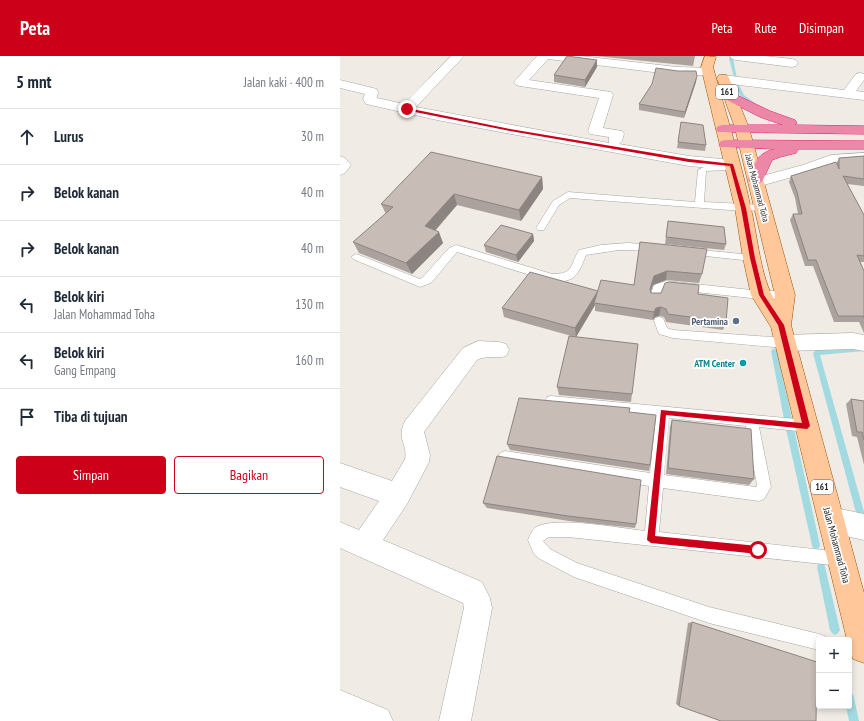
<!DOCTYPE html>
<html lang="id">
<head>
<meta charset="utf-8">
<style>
	body { margin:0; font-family:"PT Sans Narrow",sans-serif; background:#f2f2f3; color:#1f2937 }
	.controls { position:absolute; right:12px; bottom:12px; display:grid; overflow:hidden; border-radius:4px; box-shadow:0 2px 6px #0003 }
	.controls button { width:36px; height:36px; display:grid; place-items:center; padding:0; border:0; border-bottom:1px solid #e0e1e3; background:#fff; color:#1f2937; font:20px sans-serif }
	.stop { position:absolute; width:12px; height:12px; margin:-9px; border:3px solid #cd001a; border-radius:50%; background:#fff }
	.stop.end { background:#cd001a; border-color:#fff; box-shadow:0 1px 4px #0008 }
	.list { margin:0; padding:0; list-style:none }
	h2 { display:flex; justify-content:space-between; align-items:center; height:52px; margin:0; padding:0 16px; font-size:17px }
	h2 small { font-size:13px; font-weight:400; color:#747a83 }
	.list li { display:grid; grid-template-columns:26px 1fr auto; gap:12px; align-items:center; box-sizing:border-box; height:56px; padding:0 16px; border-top:1px solid #e0e1e3 }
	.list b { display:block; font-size:15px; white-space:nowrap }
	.list p { margin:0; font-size:13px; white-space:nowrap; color:#747a83 }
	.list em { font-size:13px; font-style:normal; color:#747a83 }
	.actions { display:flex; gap:8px; padding:12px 16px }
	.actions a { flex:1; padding:9px 0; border:1px solid #cd001a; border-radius:4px; text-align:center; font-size:14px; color:#cd001a }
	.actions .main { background:#cd001a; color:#fff }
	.icon { flex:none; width:22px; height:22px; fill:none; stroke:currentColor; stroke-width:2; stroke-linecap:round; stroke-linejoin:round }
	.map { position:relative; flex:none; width:524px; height:665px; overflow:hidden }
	header { display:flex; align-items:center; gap:24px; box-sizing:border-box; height:56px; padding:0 20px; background:#cd001a; color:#fff }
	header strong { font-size:19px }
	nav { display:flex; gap:22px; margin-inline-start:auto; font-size:14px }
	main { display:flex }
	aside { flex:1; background:#fff }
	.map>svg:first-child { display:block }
</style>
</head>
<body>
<header>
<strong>Peta</strong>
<nav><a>Peta</a><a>Rute</a><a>Disimpan</a></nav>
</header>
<main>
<aside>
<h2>5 mnt<small>Jalan kaki · 400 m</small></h2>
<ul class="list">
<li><svg class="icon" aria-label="ahead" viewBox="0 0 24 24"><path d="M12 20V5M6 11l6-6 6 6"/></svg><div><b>Lurus</b></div><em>30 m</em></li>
<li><svg class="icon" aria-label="right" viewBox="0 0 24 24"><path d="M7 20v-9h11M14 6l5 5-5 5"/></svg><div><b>Belok kanan</b></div><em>40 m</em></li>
<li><svg class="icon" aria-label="right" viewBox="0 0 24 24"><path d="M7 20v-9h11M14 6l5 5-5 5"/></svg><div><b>Belok kanan</b></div><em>40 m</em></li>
<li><svg class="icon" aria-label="left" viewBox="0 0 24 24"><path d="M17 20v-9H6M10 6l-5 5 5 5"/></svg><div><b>Belok kiri</b><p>Jalan Mohammad Toha</p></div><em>130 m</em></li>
<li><svg class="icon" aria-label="left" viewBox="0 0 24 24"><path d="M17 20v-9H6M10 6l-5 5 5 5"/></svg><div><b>Belok kiri</b><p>Gang Empang</p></div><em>160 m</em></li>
<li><svg class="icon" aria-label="arrive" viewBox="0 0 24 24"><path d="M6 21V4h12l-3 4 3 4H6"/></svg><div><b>Tiba di tujuan</b></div></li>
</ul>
<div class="actions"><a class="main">Simpan</a><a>Bagikan</a></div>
</aside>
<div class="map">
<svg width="524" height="665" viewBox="0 0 524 665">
	<rect width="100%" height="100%" fill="#f0ebe4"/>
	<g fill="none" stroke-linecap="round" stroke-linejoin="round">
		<g fill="#a2dae1" fill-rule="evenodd">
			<polygon points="391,1 393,2 397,23 394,22 389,2"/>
			<path d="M395,25H397L404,39L416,48V50C404,49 396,35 395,25Z"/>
			<polygon points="524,289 524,295 480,299 524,456 524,467 522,468 519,467 518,464 473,297 476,294"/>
			<polygon points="434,292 437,295 452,363 451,365 448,366 445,365 444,363 431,295"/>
			<polygon points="450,370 453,371 454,373 480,489 479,492 476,493 473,492 472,489 446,373 447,371"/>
			<polygon points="481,507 484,508 485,511 500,574 498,577 495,579 492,577 490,574 477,511 478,508"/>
			<polygon points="509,637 513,638 514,642 519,665 509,665 506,650 509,650"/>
		</g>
		<g stroke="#a6a6a6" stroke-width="1">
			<g id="service">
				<polygon points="366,110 386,110 390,112 386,114 366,115 364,146 423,149 426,150 427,152 426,154 403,155 230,142 219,149 204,174 198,174 196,172 213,145 228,136 355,146 358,114"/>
				<path d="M288,187L316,189L321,192L316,195L279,194L246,199C238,219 236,226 212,226L117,196L91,227L80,231L13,203L11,201L16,198L19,199L80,223L83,221L109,192L116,189L212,218C235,218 229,210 239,194L261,189Z"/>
				<polygon points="350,193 412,199 417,202 412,205 347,198 345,196"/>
				<polygon points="326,225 421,235 445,235 449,236 450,239 449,242 445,243 421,243 327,233 322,234 319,244 311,244 310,241 314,229"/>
				<polygon points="319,261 323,262 327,272 333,274 445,282 449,284 451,287 449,290 445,292 333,282 319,278 314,265 315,262"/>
				<path d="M211,340L467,364L471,366L473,370L471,374L467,376L419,371L431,431L424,443L419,445L323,432L319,476L501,496L506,498L508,503L506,508L501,510L228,481H209L203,485L210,493L237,507L369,551L479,578L485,580L486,584H479V594L369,567L234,521L200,503L194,498L188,484C190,479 192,474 196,471C216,460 280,472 305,475L309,430L160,405L158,401L160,397L165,395L310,417L316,361L211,350L207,349L205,345L207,341ZM329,362L406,370L417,429L416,431L324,419Z"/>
			</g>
		</g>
		<g stroke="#a6a6a6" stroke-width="1">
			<g id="minor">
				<polygon points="111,0 124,0 76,51 269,87 269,81 250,78 248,75 259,42 180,30 176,29 174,26 197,0 241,0 337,11 372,12 374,15 372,18 368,19 337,19 208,3 189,24 271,36 273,39 263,72 282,75 284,78 282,85 279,88 349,100 392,104 397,106 400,109 397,112 392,114 349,110 171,78 97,64 26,48 23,43 25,38 0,32 0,24 37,33 38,36 37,42 64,48"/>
				<polygon points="390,0 425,0 452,3 456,4 458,7 456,10 452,11 396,4 392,3"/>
				<polygon points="520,17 524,18 524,24 516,35 524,36 524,44 383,27 379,26 377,23 379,20 383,19 504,34 516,18"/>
				<polygon points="524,97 524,105 493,107 473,115 417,131 411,129 409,126 411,123 463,109 491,99"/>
				<polygon points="0,100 5,102 11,109 5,117 0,119"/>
				<path d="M138,285L159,286L166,288L169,294L166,300C157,303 145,299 137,304L84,376L90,399L89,406L67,448L43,484L142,526L150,542L152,552L131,665H99L124,552L123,547L0,492V466L19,474L39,445L0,431V407L52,425L65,403C68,387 56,384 65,365L123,292Z"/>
				<polygon points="491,451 524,458 524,484 491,477 482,473 478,464 482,455"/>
				<polygon points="0,634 48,654 53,665 0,665"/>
			</g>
		</g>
		<g stroke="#a6a6a6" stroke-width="1">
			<polygon id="tertiary" points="513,277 524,279 524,295 513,293 445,295 438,293 435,287 438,281 445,279"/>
		</g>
		<g stroke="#995300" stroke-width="1">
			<path id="primary" d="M365,0L376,1L373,11C386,58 401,105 411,153C417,177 421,225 435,244V239L395,72L377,22L379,19H387L389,22L409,72L455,239L451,269L524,537V607L513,603L509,592V584H507L431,271L411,239L403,202L395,152L361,11Z"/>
		</g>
		<g stroke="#e6197a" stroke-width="1">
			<g id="motorway">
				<polygon points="388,35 430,55 455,64 457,67 455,69 524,70 524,78 378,76 376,73 378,70 383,69 443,69 420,61 383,42 381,39 383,36"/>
				<path d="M386,84L524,85V93H458L456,97L440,101L432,104L422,126L416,128L410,126L408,123C415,107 417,97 435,93L381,91L379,88L381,85Z"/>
			</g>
		</g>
		<use href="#service" fill="#fff" fill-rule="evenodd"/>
		<use href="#minor" fill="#fff" fill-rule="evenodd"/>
		<use href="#tertiary" fill="#fff" fill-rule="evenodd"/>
		<use href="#primary" fill="#ffc79a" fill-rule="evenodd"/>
		<use href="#motorway" fill="#ec87a7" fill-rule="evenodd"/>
	</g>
	<g fill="#aca29d">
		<polygon points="256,0 355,0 353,10"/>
		<polygon points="257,4 257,11 245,31 214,26 214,19"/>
		<polygon points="356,26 344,62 299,54 299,48"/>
		<polygon points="341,66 366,89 365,95 337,92"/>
		<polygon points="524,100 524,130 507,128 524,159 524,206 520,206 524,215 524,277 519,266 494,266 473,210 465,210 450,164 453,158 458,158 455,142 449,126 451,120 496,108 499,102"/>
		<polygon points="202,121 203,133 181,165 117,149 96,174 103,187 72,218 19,197 13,186 46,158 41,148"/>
		<polygon points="328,165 386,188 384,194 325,188"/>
		<polygon points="193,178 194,185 178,206 146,196 144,189"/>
		<polygon points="300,186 362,218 359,227 326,224 313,229 311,235 311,237 358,238 386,266 383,274 326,266 324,261 319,260 315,261 313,264 255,255 255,249 236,281 298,288 291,346 219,339 217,331 235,281 164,261 162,252 258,235 294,229"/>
		<polygon points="511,343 524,345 524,409 517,381 512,380 506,348"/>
		<polygon points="289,356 310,409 309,415 170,394 167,388"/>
		<polygon points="332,364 414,423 409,429 326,418 330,371"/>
		<polygon points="143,447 296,468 295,472 229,465 147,452"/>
		<polygon points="352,566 339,650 336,648 348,567"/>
	</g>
	<g fill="#8c8480">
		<polygon points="257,4 257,11 245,31 245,24"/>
		<polygon points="357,20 356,26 344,62 345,56"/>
		<polygon points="202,121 203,133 181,165 179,154"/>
		<polygon points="114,138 117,149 89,181 85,170"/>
		<polygon points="99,176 103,187 72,218 66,207"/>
		<polygon points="193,178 194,185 178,206 176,199"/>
		<polygon points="327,215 326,224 313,229 309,241 310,233 314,220"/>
		<polygon points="258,235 254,247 255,249 236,281 235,272"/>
		<polygon points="321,251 319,260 315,261 313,264 314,256 316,252"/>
	</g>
	<g fill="#c8bcb7" stroke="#8c8480">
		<polygon points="227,0 257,4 245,24 214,19"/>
		<polygon points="316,12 338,15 356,15 357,20 345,56 299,48 312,28"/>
		<polygon points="341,66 363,69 366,89 338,86"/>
		<polygon points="91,96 202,121 179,154 114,138 85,170 99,176 66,207 13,186 53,151 41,148"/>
		<polygon points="524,100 524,123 503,120 524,159 524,200 517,199 524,215 524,262 523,260 498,260 476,204 468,204 453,158 462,158 457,136 451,120 496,106 499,113 499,102"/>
		<polygon points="328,165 384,171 386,188 326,181"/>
		<polygon points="161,169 193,178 176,199 144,189"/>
		<polygon points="300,186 367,193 362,218 327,215 314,220 310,233 311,237 321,237 325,227 329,226 359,229 358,238 388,242 386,266 328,258 326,253 321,251 316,252 314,256 254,247 261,224 294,229"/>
		<polygon points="190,216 258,235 235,272 162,252"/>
		<polygon points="229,280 298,288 292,338 217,331"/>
		<polygon points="179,342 290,352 289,356 316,359 310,409 167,388"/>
		<polygon points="511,343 524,345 524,384 522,376 517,376"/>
		<polygon points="332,364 411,373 414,423 328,412"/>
		<polygon points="157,400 301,424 296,468 228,460 143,447"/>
		<polygon points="352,566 477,606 476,665 381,665 339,650"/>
	</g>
	<polygon fill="#cd001a" points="67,52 170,73 349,103 393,108 406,152 415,202 424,239 444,269 470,370 467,373 326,359 315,480 418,490 422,494 420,497 418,498 311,487 307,484 321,354 462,367 438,269 419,239 410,202 401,152 390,110 349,106 170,75 65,54"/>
	<circle fill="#5c6f8a" stroke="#fff" stroke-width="1.5" cx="396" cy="265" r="4"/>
	<circle fill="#0f9aa8" stroke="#fff" stroke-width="1.5" cx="403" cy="307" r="4"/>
	<g text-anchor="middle" stroke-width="3.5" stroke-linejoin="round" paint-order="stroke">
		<g fill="#fff" stroke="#626262" stroke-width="1">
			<rect x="376" y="29" width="22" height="14" rx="3"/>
			<rect x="471" y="424" width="22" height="14" rx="3"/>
		</g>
		<g font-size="9" font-weight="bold" fill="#1f1f1f">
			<text x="387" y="39">161</text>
			<text x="482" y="434">161</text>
		</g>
		<g font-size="9" fill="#1f1f1f" stroke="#fff">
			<text transform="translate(417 132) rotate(75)" y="3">Jalan Mohammad Toha</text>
		</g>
		<g font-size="10" font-weight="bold" fill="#4e5e75" stroke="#fff" text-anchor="end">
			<text x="388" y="269">Pertamina</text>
		</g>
		<g font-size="10" font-weight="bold" fill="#0d838f" stroke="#fff" text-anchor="end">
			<text x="395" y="311">ATM Center</text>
		</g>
		<g font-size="10" fill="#1f1f1f" stroke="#fff">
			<text transform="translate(497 489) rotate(75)" y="4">Jalan Mohammad Toha</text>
		</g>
	</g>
</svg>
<div class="controls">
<button>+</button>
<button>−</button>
</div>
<div class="stop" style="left:418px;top:494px"></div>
<div class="stop end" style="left:67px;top:53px"></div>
</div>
</main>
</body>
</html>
